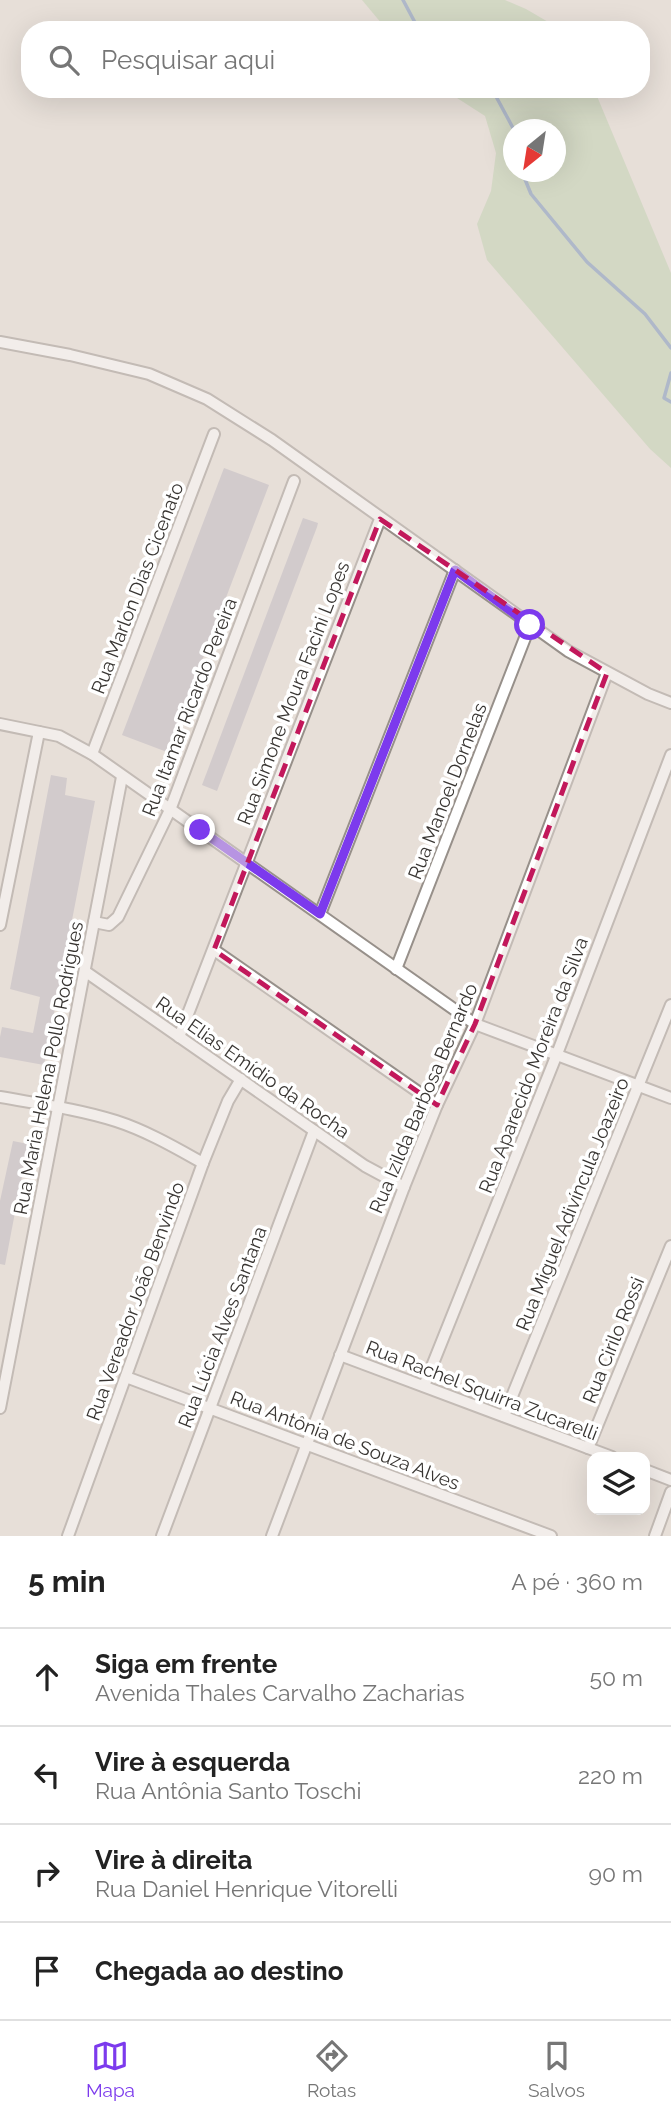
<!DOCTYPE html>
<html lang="pt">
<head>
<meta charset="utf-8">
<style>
	body { margin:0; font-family:Raleway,sans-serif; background:#f2f2f2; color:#222 }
	.controls { position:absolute; right:21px; bottom:21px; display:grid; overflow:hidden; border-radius:14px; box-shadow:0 7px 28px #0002 }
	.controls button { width:63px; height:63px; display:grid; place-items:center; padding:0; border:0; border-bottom:2px solid #e0e0e0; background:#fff; color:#222; font:35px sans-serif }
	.compass { position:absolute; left:503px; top:119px; width:63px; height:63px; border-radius:50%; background:#fff; box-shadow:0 7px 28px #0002; rotate:210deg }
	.stop { position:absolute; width:21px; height:21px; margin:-16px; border:5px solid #7c3aed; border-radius:50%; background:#fff }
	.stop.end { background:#7c3aed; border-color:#fff; box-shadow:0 2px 7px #0008 }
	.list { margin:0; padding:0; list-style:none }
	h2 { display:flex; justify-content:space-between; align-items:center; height:91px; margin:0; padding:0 28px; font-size:30px }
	h2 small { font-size:23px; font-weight:400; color:#767676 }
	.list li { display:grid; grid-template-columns:46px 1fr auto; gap:21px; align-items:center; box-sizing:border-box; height:98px; padding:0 28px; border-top:2px solid #e0e0e0 }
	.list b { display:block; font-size:26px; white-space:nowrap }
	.list p { margin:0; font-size:23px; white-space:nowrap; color:#767676 }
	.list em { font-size:23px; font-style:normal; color:#767676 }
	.icon { flex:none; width:38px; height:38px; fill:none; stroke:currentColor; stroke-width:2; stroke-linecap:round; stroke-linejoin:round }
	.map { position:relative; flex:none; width:671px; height:1536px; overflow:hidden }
	.search { position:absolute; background:#fff; box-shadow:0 7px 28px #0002; left:21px; right:21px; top:21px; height:77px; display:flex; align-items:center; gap:18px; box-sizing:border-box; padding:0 24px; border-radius:28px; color:#767676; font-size:26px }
	.sheet { height:483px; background:#fff }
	nav { display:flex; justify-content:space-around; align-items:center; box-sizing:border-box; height:98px; border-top:2px solid #e0e0e0; background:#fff; font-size:19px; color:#767676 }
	nav a { display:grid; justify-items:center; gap:4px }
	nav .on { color:#7c3aed }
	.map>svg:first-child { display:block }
</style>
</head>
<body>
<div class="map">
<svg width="671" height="1536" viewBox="0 0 671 1536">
	<rect width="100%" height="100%" fill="#e7dfd8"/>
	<g fill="#bbd0ac" fill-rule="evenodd">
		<polygon points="362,0 505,0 526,9 562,30 387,30"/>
		<path d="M443,89H594L671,273V468L650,449L487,260L477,224L491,191L496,153L485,116ZM514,130H556V172H514Z"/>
	</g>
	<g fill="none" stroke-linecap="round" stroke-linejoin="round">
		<g stroke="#6a8bb6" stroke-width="3.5">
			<polyline points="403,0 419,30"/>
			<polyline points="492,89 513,128 514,132"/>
			<polyline points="522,172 531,194 587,262 645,314 671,348"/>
			<polyline points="671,373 664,398 671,402"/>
		</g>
	</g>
	<g fill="#b8b4bc">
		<polygon points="224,468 269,485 167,752 122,735"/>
		<polygon points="303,518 318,523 317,527 217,791 202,785"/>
		<polygon points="51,775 67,778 65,795 95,801 44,1065 0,1057 0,1037 2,1027 33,1033 36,1018 40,997 10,989"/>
		<polygon points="13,1141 28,1144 5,1265 0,1264 0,1201"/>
	</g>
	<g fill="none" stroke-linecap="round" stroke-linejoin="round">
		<g stroke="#97908a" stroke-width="14">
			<g id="minor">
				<polyline points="0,342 70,355 149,374 207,399 272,440 568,651 648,694 671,703"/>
				<polyline points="0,724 59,736 92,754 475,1024 671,1098"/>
				<polyline points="92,754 214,434"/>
				<polyline points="320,914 455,570"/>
				<polyline points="94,922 109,925 118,917 170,810 294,481"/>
				<polyline points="0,925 39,732"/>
				<polyline points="214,950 437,1105"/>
				<polyline points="396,969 530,625"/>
				<polyline points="86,972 365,1166 404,1187"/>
				<polyline points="179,1037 380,519"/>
				<path d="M0,1097C39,1104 78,1109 116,1121C147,1131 176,1148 203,1163"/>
				<polyline points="340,1355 612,1457"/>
				<polyline points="126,1377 551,1536"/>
				<polyline points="424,1386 557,1054 671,755"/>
				<polyline points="0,1408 122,777"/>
				<polyline points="504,1416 671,1005"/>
				<polyline points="588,1448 671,1246"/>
				<polyline points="645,1470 671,1480"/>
				<polyline points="68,1536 203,1163 228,1101 241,1079"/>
				<polyline points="162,1536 314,1131"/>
				<polyline points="272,1536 404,1187 437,1105 475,1024 607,673"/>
				<polyline points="655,1536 671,1492"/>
			</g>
		</g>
		<use href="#minor" stroke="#fff" stroke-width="10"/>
	</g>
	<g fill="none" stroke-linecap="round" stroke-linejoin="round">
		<polyline stroke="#7c3aed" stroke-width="9" points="200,830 320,914 455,570 530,625"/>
	</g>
	<path d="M0 0H671V1536H0ZM380,519L607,673L475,1024L437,1105L214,950Z" fill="#e7dfd8" fill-opacity=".55" fill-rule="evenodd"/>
	<path fill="none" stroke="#c2185b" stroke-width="5" stroke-dasharray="14 9" stroke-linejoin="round" d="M380,519L607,673L475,1024L437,1105L214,950Z"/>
	<g text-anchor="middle" stroke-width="7" stroke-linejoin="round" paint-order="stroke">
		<g font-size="19" fill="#383532" stroke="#fff">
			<text transform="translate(137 588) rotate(-69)" y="7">Rua Marlon Dias Cicenato</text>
			<text transform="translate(293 693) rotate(-69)" y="7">Rua Simone Moura Facini Lopes</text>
			<text transform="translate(189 707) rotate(-69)" y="7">Rua Itamar Ricardo Pereira</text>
			<text transform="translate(447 791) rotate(-69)" y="7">Rua Manoel Dornelas</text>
			<text transform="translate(533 1065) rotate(-69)" y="7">Rua Aparecido Moreira da Silva</text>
			<text transform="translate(253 1067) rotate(35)" y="7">Rua Elias Emídio da Rocha</text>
			<text transform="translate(48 1068) rotate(-79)" y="7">Rua Maria Helena Pollo Rodrigues</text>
			<text transform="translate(423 1098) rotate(-67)" y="7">Rua Izilda Barbosa Bernardo</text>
			<text transform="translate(572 1204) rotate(-68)" y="7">Rua Miguel Adivíncula Joazeiro</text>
			<text transform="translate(135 1301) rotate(-70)" y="7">Rua Vereador João Benvindo</text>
			<text transform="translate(222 1327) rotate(-69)" y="7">Rua Lúcia Alves Santana</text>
			<text transform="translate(613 1340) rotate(-68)" y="7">Rua Cirilo Rossi</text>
			<text transform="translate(482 1390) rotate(21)" y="7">Rua Rachel Squirra Zucarelli</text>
			<text transform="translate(345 1440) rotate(21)" y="7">Rua Antônia de Souza Alves</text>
		</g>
	</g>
</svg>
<div class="controls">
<button><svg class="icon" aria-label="layers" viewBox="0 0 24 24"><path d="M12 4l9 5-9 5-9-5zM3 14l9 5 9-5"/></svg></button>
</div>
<svg class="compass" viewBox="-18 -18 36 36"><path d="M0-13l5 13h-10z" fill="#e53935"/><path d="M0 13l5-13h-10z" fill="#767676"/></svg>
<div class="stop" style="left:530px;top:625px"></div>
<div class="stop end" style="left:200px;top:830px"></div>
<div class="search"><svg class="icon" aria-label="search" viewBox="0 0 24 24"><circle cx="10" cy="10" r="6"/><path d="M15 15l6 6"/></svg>Pesquisar aqui</div>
</div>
<section class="sheet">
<h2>5 min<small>A pé · 360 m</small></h2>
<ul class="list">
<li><svg class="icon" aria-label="ahead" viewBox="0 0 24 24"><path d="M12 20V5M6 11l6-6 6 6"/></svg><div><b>Siga em frente</b><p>Avenida Thales Carvalho Zacharias</p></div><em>50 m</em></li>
<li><svg class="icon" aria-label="left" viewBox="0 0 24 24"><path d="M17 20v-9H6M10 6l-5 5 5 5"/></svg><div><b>Vire à esquerda</b><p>Rua Antônia Santo Toschi</p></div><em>220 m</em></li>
<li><svg class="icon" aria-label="right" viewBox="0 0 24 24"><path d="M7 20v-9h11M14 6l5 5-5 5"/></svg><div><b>Vire à direita</b><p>Rua Daniel Henrique Vitorelli</p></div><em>90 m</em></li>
<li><svg class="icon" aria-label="arrive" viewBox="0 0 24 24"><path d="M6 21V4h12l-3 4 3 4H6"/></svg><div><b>Chegada ao destino</b></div></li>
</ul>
</section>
<nav>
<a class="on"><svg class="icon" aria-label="map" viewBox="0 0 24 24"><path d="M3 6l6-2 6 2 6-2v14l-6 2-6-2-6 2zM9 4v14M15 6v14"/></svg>Mapa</a>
<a><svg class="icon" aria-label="directions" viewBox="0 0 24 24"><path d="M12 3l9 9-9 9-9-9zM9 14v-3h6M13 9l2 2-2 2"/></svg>Rotas</a>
<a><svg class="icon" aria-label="saved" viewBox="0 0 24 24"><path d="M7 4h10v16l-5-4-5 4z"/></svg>Salvos</a>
</nav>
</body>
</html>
